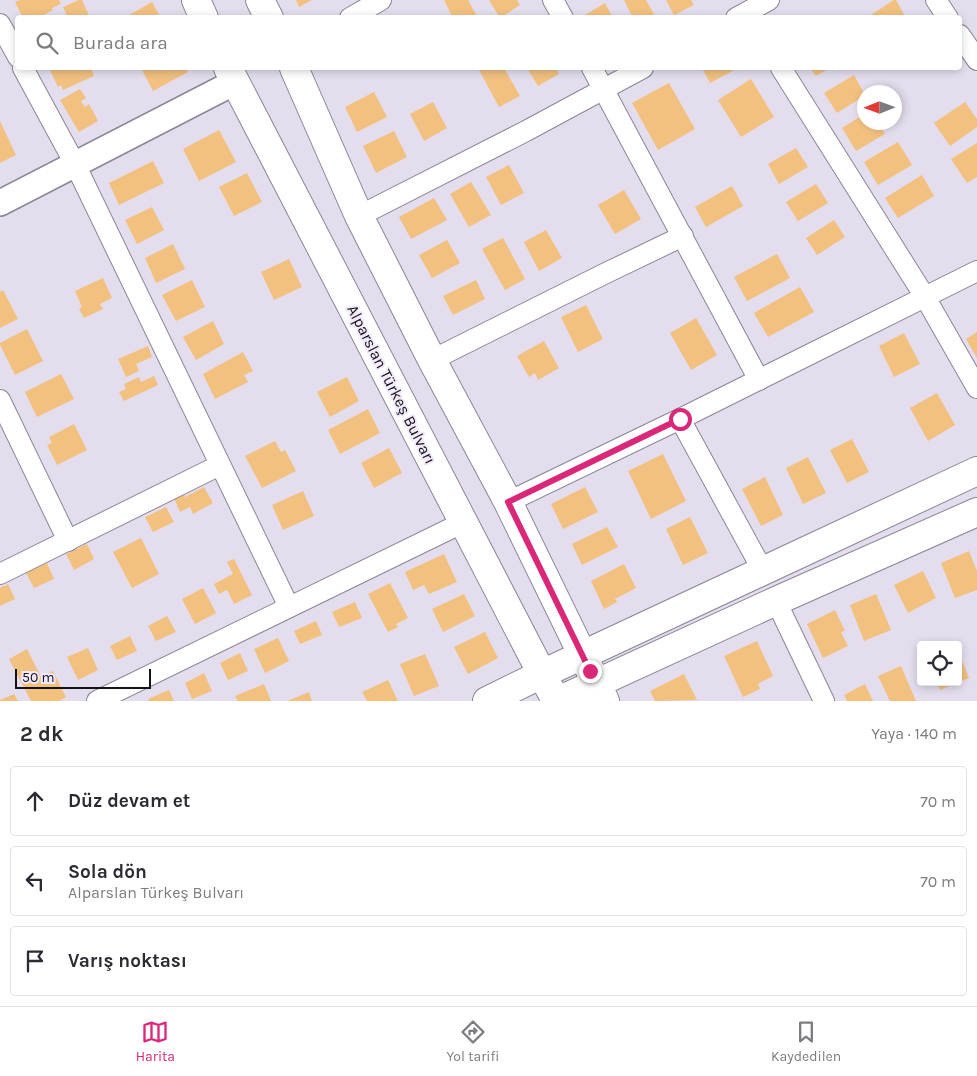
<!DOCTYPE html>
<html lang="tr">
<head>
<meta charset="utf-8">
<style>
	body { margin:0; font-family:Karla,sans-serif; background:#f2f2f3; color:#2b2b33 }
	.controls { position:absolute; right:15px; bottom:15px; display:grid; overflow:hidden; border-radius:5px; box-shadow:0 2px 8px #0003 }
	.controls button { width:45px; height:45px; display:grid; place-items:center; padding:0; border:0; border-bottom:1px solid #e1e1e2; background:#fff; color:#2b2b33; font:25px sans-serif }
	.compass { position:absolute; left:857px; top:85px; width:45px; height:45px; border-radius:50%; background:#fff; box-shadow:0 2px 8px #0003; rotate:269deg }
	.scale { position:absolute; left:15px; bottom:12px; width:136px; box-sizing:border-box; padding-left:5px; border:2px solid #141217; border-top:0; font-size:14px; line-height:18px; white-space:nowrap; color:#141217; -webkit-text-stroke:4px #f2eafb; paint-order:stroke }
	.stop { position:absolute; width:15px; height:15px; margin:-11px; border:4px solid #db2777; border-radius:50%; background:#fff }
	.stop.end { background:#db2777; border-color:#fff; box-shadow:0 1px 5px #0008 }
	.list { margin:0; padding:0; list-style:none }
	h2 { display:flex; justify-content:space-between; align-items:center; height:65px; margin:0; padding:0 20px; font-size:21px }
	h2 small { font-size:16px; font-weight:400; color:#7c7c81 }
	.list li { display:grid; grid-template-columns:32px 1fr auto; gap:15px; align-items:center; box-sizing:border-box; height:70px; margin:0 10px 10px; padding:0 10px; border:1px solid #e1e1e2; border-radius:5px }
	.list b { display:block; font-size:19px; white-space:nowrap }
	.list p { margin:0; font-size:16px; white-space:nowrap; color:#7c7c81 }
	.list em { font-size:16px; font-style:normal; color:#7c7c81 }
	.icon { flex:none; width:28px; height:28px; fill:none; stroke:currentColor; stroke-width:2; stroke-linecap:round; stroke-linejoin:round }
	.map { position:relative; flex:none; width:977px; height:701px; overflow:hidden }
	.search { position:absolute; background:#fff; box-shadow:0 2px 8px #0003; left:15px; right:15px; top:15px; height:55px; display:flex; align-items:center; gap:12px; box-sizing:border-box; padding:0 18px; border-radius:5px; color:#7c7c81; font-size:19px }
	.sheet { height:305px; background:#fff }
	nav { display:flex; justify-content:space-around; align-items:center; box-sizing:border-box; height:70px; border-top:1px solid #e1e1e2; background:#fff; font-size:14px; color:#7c7c81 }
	nav a { display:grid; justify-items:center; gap:2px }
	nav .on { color:#db2777 }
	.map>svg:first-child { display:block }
</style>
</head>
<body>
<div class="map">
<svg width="977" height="701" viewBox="0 0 977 701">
	<rect width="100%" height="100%" fill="#e4dded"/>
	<g fill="#f2c180">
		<polygon points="20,0 59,0 61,4 52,8 53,10 40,17 38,14 32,18 23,18 15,2"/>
		<polygon points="79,0 82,0 90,18 68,18 63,7"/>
		<polygon points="296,0 312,0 299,7"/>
		<polygon points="444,0 468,0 478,18 453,18"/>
		<polygon points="489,0 517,0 520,5 500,18"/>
		<polygon points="624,0 646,0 656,18 633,18"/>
		<polygon points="666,0 691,0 694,5 674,15"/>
		<polygon points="894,0 896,0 906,18 866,18"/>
		<polygon points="152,2 161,18 124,18"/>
		<polygon points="605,3 613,18 587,18 585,15"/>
		<polygon points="49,68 91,68 94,76 63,90 61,85 58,87"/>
		<polygon points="141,68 186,68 188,72 153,91"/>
		<polygon points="482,68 504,68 520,96 499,107 479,70"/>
		<polygon points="527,68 556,68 559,74 538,86"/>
		<polygon points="702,68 738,68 710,83"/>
		<polygon points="810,68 830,68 816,76"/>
		<polygon points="854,75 864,93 864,96 837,113 824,93"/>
		<polygon points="751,79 774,117 741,137 718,100"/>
		<polygon points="669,83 695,129 658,150 632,103"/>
		<polygon points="80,89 86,98 81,101 85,107 89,104 98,121 79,132 60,100"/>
		<polygon points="374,92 387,117 357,132 345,107"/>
		<polygon points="433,102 447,128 424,141 410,114"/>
		<polygon points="965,102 977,119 977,127 950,146 934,123"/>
		<polygon points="864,114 864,122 878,122 885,134 856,151 842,128"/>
		<polygon points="0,121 16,155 0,163"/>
		<polygon points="219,130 236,162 199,181 183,149"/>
		<polygon points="394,131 407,157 376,173 363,146"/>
		<polygon points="898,142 912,165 878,185 864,162"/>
		<polygon points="977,143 977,177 967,183 951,159"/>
		<polygon points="796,148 808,167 779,184 768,164"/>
		<polygon points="153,161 164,183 119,205 109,183"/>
		<polygon points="509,165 524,193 501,205 486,177"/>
		<polygon points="247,173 262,202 234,216 219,187"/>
		<polygon points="922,175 934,196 898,218 885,198"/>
		<polygon points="471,182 491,215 469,227 450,194"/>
		<polygon points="816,184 828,203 798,221 786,202"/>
		<polygon points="732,186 743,206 706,227 695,207"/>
		<polygon points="624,190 641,219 615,234 598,205"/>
		<polygon points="434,198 447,220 411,239 399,217"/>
		<polygon points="152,207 164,230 137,244 125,220"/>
		<polygon points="834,220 845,237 817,255 806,238"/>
		<polygon points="546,230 562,258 539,271 524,242"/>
		<polygon points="503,238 525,279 505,290 482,249"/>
		<polygon points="447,240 460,263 432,278 419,255"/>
		<polygon points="173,244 185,269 156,283 145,258"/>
		<polygon points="777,254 790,278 747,301 734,277"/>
		<polygon points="289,259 302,287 274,300 261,272"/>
		<polygon points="103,278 112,298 100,304 103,309 84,318 79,309 82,307 75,291"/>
		<polygon points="192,280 205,307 176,321 162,295"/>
		<polygon points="476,280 485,299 453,315 443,296"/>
		<polygon points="800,287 814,312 768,337 754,313"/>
		<polygon points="3,290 18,319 0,328 0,292"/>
		<polygon points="586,305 603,339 578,352 561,317"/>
		<polygon points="696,318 717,355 691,370 670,333"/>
		<polygon points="213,321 224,344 196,360 183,337"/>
		<polygon points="27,329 43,361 15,375 0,345 0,343"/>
		<polygon points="977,332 977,358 966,339"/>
		<polygon points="904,333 920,364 894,377 879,346"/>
		<polygon points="544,341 559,368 538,380 535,373 529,377 517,356"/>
		<polygon points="148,346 152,357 136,364 139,371 126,377 118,359"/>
		<polygon points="243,352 253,371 244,375 248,382 215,399 203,374"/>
		<polygon points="61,374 74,399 37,417 25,392"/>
		<polygon points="154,376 158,385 124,401 119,392 126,389 124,384 139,377 141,382"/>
		<polygon points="347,377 359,401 330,417 317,392"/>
		<polygon points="937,393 955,425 928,441 910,408"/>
		<polygon points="368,409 380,433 340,454 328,430"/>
		<polygon points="74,424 87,450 57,465 47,445 52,443 49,437"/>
		<polygon points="852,439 869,472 847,483 830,450"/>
		<polygon points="275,441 281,452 285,450 296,471 262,488 245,456"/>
		<polygon points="389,448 402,473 374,488 361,463"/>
		<polygon points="663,454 686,501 651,519 628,471"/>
		<polygon points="808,457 826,493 803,504 786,468"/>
		<polygon points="765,477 783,515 761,526 742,489"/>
		<polygon points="204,487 213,503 193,514 190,507 180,512 173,496 183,491 185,497"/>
		<polygon points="585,487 598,512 563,529 551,504"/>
		<polygon points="303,491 314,516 283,530 272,505"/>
		<polygon points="166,507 174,522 153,532 145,517"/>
		<polygon points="690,517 708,553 683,565 666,529"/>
		<polygon points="607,527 618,547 582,565 572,544"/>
		<polygon points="141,538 159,574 132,588 113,552"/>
		<polygon points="87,544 94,559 74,570 66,554"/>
		<polygon points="969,551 977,571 977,590 955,598 941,563"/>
		<polygon points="444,554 457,582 429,594 424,585 413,590 405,572"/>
		<polygon points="234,559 252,595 234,604 227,590 219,594 214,584 233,574 227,562"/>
		<polygon points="47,563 54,579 34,588 26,573"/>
		<polygon points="624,564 636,588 615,599 617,602 604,609 591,581"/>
		<polygon points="923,571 936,598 908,613 894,585"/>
		<polygon points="390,583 408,618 396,624 398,627 388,632 368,594"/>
		<polygon points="8,584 15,599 0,606 0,588"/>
		<polygon points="203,588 216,613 195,624 182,599"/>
		<polygon points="464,594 475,616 443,632 432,609"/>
		<polygon points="876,594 891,630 864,641 850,605"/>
		<polygon points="355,602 362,618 339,627 332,612"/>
		<polygon points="835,610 845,631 841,632 848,646 823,658 807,624"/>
		<polygon points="167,616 176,632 156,641 148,626"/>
		<polygon points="316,621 322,635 300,644 294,631"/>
		<polygon points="485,632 498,658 468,674 454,647"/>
		<polygon points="130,636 137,651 117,660 110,646"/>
		<polygon points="278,638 289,661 265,673 254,649"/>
		<polygon points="757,641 773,676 758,684 760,689 743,697 724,656"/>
		<polygon points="88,648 98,670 78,680 67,657"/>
		<polygon points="27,649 41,677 53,671 66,697 59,701 31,701 9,659"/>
		<polygon points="958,651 969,678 940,690 936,682 958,682"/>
		<polygon points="240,653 248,671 228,680 220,663"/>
		<polygon points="425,654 439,686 414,696 400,664"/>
		<polygon points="901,666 916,701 890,701 878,676"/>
		<polygon points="204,673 212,691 192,699 185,683"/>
		<polygon points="684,674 697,700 655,701 650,691"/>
		<polygon points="388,680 398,701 367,701 362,692"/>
		<polygon points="264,684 271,701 238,701 235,696"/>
		<polygon points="865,684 873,701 847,701 844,695"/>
		<polygon points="169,690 174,701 149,701 148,699"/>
		<polygon points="309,692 312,701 287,701"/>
		<polygon points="14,694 18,701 0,701 0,700"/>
	</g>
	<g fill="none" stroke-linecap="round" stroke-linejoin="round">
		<g stroke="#8c8595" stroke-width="22">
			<g id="minor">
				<polyline points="553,0 563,18"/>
				<polyline points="936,0 948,18"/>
				<polyline points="350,18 381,0"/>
				<polyline points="736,18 769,0"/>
				<polyline points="0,24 18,57"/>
				<polyline points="960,35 977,60"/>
				<polyline points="23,68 75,164 289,607"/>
				<polyline points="592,68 759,380"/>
				<polyline points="781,68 925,297 977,388"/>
				<polyline points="359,216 526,131 643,68"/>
				<polyline points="432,360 604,274 683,236"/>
				<polyline points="0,400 68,541"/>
				<polyline points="680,419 763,571"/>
				<polyline points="508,502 680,419 977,271"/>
				<polyline points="0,574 220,465"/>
				<polyline points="776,601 824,701"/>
				<polyline points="97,701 464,522"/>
			</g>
		</g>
		<g stroke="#8c8595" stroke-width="28">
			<polyline id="tertiary" points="0,203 235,82"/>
		</g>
		<g stroke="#8c8595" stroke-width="30">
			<g id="secondary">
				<polyline points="196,0 204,18"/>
				<polyline points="260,0 269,18"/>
				<polyline points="228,68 556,701"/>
				<polyline points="294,68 359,216 432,360 508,502 605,701"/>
				<polyline points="487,701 542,674 977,471"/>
				<polyline points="558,701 776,601 977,512"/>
			</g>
		</g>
		<use href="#minor" stroke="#fff" stroke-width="20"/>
		<use href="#tertiary" stroke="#fff" stroke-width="25"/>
		<use href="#secondary" stroke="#fff" stroke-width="28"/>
	</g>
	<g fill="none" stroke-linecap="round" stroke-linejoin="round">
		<polyline stroke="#db2777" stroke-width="6" points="590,671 508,502 680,419"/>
	</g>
	<g text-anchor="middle" stroke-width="4" stroke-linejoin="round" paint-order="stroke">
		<g font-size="16" fill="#141217" stroke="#f2eafb">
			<text transform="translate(392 384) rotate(63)" y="6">Alparslan Türkeş Bulvarı</text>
		</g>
	</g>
</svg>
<div class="controls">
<button><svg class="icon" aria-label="locate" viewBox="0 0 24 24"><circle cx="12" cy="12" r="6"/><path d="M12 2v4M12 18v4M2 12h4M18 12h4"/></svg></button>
</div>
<svg class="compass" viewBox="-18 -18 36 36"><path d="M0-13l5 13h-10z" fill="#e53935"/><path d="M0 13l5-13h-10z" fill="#7c7c81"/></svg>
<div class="scale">50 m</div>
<div class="stop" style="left:680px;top:419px"></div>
<div class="stop end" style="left:590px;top:671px"></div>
<div class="search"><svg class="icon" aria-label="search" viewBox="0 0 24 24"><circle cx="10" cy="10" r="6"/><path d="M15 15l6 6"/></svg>Burada ara</div>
</div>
<section class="sheet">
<h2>2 dk<small>Yaya · 140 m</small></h2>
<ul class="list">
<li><svg class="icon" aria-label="ahead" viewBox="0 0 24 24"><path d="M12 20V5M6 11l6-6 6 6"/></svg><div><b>Düz devam et</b></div><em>70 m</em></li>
<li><svg class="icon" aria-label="left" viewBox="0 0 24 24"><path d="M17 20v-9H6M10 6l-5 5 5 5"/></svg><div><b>Sola dön</b><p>Alparslan Türkeş Bulvarı</p></div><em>70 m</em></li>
<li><svg class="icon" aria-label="arrive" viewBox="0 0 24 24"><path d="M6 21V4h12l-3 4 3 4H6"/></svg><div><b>Varış noktası</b></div></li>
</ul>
</section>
<nav>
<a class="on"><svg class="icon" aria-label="map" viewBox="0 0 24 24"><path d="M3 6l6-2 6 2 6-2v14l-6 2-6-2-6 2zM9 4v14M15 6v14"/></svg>Harita</a>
<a><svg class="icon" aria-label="directions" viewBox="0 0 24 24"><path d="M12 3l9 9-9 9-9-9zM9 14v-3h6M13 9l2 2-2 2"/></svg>Yol tarifi</a>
<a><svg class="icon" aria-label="saved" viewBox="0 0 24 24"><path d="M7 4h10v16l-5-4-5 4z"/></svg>Kaydedilen</a>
</nav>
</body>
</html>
